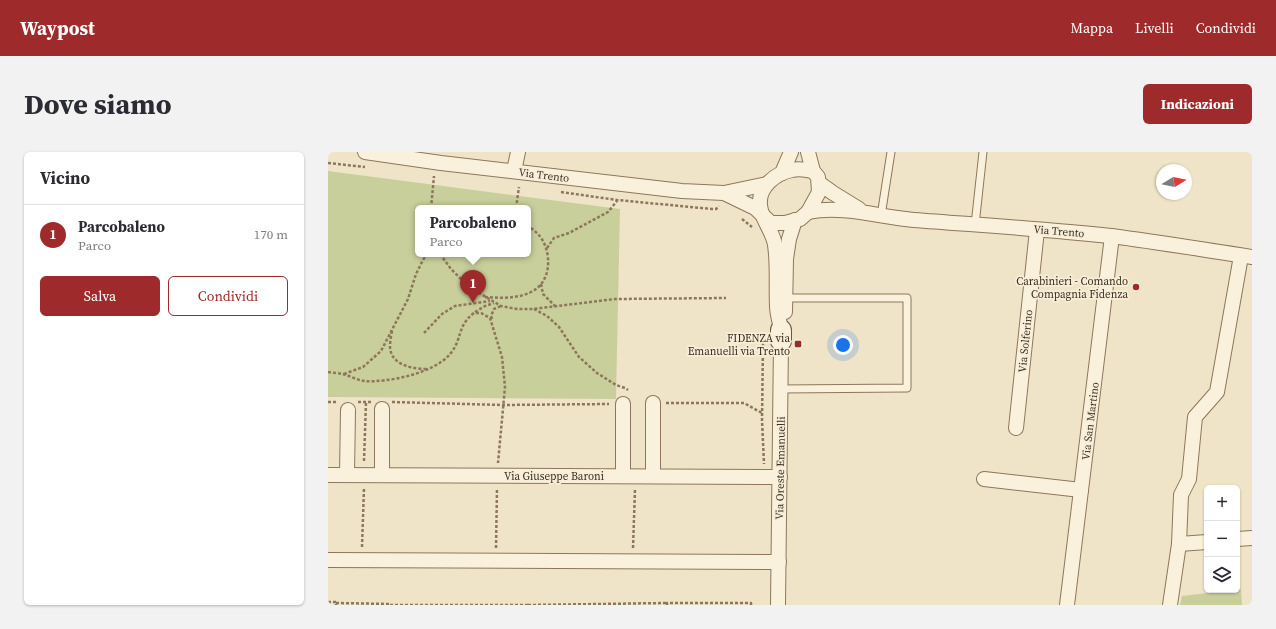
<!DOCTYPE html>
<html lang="it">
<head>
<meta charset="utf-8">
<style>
	body { margin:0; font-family:"Source Serif 4",serif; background:#f2f2f3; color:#2b2b33 }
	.controls { position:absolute; right:12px; bottom:12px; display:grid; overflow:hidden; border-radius:6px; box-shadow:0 1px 3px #0004 }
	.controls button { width:36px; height:36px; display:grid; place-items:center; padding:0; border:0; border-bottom:1px solid #e1e1e2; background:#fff; color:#2b2b33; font:20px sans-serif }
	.compass { position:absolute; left:828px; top:12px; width:36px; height:36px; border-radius:50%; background:#fff; box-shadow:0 1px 3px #0004; rotate:80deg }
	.you { position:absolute; left:515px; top:193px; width:14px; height:14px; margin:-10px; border:3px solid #fff; border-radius:50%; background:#1a73e8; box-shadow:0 0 0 6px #1a73e833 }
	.badge { display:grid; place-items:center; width:26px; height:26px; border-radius:50%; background:#9e2a2b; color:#fff; font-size:13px; font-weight:700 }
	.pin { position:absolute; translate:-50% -33px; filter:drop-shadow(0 1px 2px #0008) }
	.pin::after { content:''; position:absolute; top:21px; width:14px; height:12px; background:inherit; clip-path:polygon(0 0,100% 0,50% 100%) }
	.popup { position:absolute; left:87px; top:53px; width:116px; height:52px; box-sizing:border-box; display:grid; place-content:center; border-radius:6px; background:#fff; filter:drop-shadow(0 1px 3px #0005); font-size:13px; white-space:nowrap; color:#7c7c81 }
	.popup b { font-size:15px; color:#2b2b33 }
	.popup::after { content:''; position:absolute; left:50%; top:100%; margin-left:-8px; border:8px solid transparent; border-top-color:#fff }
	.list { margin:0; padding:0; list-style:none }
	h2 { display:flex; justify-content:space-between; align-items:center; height:52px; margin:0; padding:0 16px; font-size:17px }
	h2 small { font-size:13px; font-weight:400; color:#7c7c81 }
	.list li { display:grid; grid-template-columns:26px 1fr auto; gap:12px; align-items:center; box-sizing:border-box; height:60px; padding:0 16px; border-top:1px solid #e1e1e2 }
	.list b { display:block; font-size:15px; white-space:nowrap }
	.list p { margin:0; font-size:13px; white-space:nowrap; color:#7c7c81 }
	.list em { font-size:13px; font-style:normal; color:#7c7c81 }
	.actions { display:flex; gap:8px; padding:12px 16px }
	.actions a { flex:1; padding:9px 0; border:1px solid #9e2a2b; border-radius:6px; text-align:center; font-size:14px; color:#9e2a2b }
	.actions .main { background:#9e2a2b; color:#fff }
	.icon { flex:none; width:22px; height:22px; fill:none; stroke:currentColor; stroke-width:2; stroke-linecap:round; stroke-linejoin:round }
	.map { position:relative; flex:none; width:924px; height:453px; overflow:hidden; border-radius:6px }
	header { display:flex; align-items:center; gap:24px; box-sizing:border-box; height:56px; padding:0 20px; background:#9e2a2b; color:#fff }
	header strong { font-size:19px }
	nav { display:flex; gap:22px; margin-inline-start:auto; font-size:14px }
	.intro { display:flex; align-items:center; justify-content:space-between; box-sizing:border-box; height:96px; padding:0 24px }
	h1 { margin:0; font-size:28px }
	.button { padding:10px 18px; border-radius:6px; background:#9e2a2b; color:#fff; font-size:14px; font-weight:700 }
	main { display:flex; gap:24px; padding:0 24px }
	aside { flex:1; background:#fff; border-radius:6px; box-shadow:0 1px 3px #0004 }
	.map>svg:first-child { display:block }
</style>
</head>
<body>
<header>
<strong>Waypost</strong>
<nav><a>Mappa</a><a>Livelli</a><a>Condividi</a></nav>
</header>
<div class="intro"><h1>Dove siamo</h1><a class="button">Indicazioni</a></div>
<main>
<aside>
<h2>Vicino<small></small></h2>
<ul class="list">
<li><span class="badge">1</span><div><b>Parcobaleno</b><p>Parco</p></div><em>170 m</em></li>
</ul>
<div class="actions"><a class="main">Salva</a><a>Condividi</a></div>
</aside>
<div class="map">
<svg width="924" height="453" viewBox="0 0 924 453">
	<rect width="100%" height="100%" fill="#f0e4c8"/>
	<g fill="#c9cf9b" fill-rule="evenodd">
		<path d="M0,19L292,57L288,247L0,245ZM90,56H200V102H90Z"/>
		<polygon points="913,437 914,453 852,453 854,444"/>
	</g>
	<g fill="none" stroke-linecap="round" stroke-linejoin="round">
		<g stroke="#8d765c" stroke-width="9">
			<g id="lane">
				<polyline points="553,64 563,0"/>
				<polyline points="647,73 655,0"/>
				<polyline points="453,237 579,236 579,146 455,146"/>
			</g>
		</g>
		<g stroke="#8d765c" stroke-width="16">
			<g id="street">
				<polyline points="37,0 113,11 354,39 396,41 427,56 443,71 457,71 472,67 480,60 491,40 490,25 485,19 480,0"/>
				<polyline points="186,19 190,0"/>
				<polyline points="454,21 463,0"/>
				<polyline points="491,31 505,41 531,57"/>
				<polyline points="396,41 439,32"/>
				<path d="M480,60C516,53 550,65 586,68C651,73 717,77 783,84C830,90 877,98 924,105"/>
				<polyline points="457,160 458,107 461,87 467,68"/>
				<path d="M453,178C452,170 449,162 449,154C448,134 450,113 447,93C445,79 433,67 432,53C430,35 448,21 464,18C471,16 478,18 485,19"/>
				<polyline points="295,252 295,324"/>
				<polyline points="688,276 709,78"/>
				<polyline points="0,323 452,325"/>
				<polyline points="19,323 20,258"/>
				<polyline points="54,323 54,257"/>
				<polyline points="325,324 325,251"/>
				<polyline points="656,327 753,338"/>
				<polyline points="909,387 924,386"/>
				<polyline points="851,392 879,390"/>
				<polyline points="0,408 451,410"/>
				<polyline points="450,453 453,189"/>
				<polyline points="739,453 784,84"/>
				<polyline points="842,453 851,392 853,343 861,327 867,265 889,240 913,104"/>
			</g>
		</g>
		<g stroke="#6f573f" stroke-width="22">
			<polyline id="secondary" points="453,178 453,189"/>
		</g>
		<g stroke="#8d765c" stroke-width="2.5" stroke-dasharray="3 2" stroke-linecap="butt">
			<polyline points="0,11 37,15"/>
			<polyline points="233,40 289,48 384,57 388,57 391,54"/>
			<polyline points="103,56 106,24"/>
			<polyline points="188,56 191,35"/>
			<polyline points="414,67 424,75"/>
			<polyline points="219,96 226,86 241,81 280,60 289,49"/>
			<polyline points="112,102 123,117 141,135 173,154 189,157 205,157 287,147 398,146"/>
			<polyline points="213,132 215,142 227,154"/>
			<path d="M157,145C172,146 189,147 203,140C222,131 224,106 215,89C211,82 206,78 200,74"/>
			<polyline points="206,157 219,164 231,175 251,205 269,221 288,233 297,236 300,238"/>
			<polyline points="147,160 157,154 166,151"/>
			<polyline points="164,167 163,164 166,157 173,154"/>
			<path d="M64,179C63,184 62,190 62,195C63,214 86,217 100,217"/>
			<polyline points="96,181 114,162 127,154 162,149"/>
			<polyline points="435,191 434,268 436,312"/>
			<path d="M0,220C5,221 11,221 15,222C22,224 29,228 36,229C59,231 107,221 122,202C135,187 128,175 146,161H153L162,166L174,205L177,235L170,311"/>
			<polyline points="16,222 35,215 53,199 80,147 88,122 95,108 99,102"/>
			<polyline points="0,250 9,250"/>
			<polyline points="30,250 43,250"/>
			<polyline points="64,250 175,253 281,252"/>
			<polyline points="338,251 416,251 434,261"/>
			<polyline points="36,309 38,250"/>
			<polyline points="34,395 36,336"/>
			<polyline points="168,396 169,337"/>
			<polyline points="305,396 307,337"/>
			<polyline points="0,450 8,450 8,453"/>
			<polyline points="8,451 62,452"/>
			<polyline points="62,453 200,453"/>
			<polyline points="200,453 339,451"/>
			<polyline points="339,453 339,451 423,451 423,453"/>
		</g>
		<use href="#lane" stroke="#faf1dc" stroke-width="7"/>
		<use href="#street" stroke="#faf1dc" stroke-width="14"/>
		<use href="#secondary" stroke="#faf1dc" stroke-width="20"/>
	</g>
	<g fill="#9e2a2b" stroke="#f7eed8" stroke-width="1.5">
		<circle cx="808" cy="135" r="4"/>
		<rect x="466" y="188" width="8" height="8" rx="2"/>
	</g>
	<g text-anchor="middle" stroke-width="3.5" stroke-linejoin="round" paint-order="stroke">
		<g font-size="11" fill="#3d2e20" stroke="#f7eed8">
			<text transform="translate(216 23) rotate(7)" y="4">Via Trento</text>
			<text transform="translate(731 79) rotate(5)" y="4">Via Trento</text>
			<text transform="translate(697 189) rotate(-84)" y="4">Via Solferino</text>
			<text transform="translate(762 269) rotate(-83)" y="4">Via San Martino</text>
			<text transform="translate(452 316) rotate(-89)" y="4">Via Oreste Emanuelli</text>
			<text x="226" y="328">Via Giuseppe Baroni</text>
		</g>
		<g font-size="11" fill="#3d2e20" stroke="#f7eed8" text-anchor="end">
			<text x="800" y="133">Carabinieri - Comando<tspan x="800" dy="13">Compagnia Fidenza</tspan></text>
			<text x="462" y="190">FIDENZA via<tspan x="462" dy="13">Emanuelli via Trento</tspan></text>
		</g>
	</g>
</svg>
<div class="controls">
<button>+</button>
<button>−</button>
<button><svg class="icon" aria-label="layers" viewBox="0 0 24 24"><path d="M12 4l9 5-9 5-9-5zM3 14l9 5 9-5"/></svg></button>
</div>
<svg class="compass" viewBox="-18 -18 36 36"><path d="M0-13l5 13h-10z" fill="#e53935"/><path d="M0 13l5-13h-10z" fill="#7c7c81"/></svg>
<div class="you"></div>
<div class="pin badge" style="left:145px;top:151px">1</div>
<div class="popup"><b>Parcobaleno</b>Parco</div>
</div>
</main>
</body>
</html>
